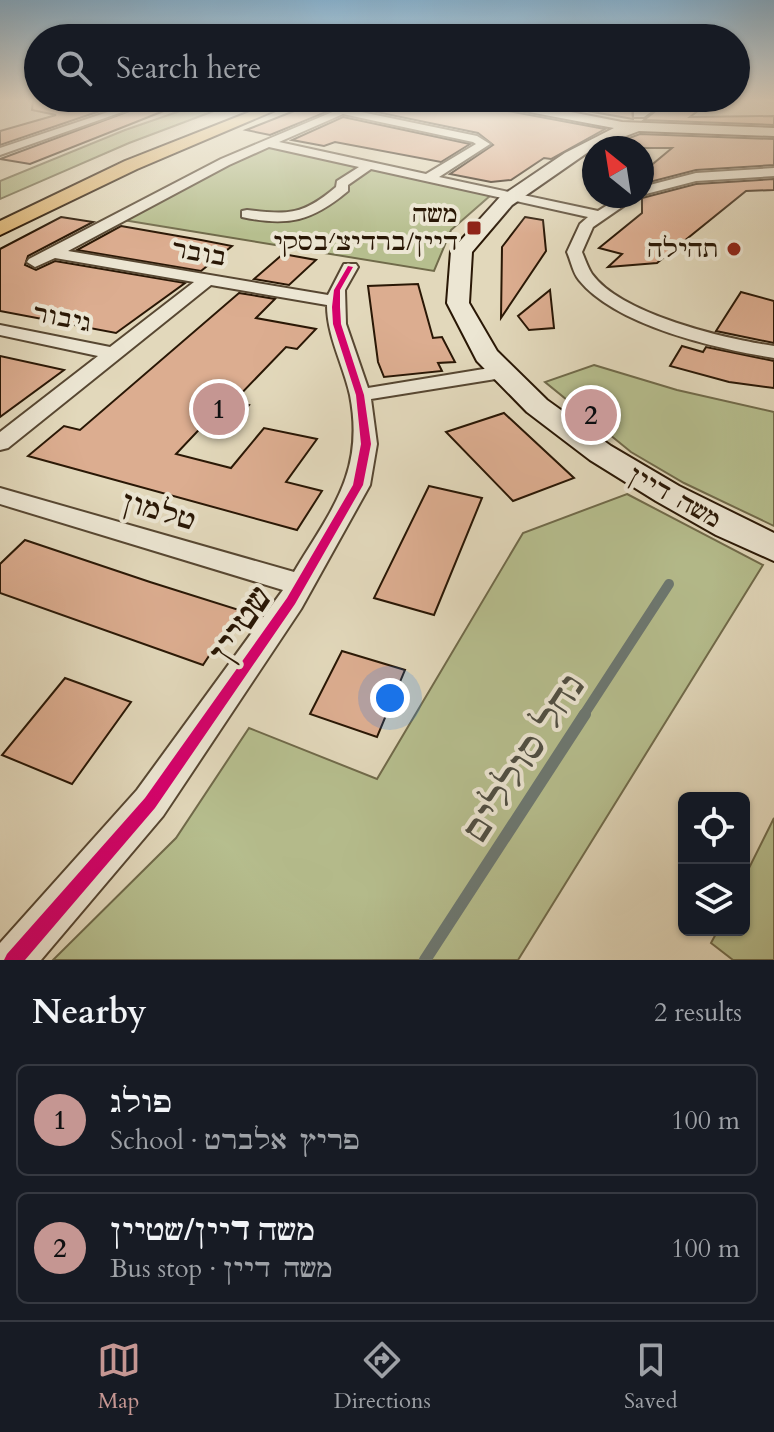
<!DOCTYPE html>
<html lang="en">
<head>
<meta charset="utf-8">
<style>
	body { margin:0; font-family:Cardo,"Frank Ruhl Libre",serif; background:#20242c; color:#f1f3f6 }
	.controls { position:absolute; right:24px; bottom:24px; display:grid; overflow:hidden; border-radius:12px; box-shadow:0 2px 6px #0004 }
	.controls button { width:72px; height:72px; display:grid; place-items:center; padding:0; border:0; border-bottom:2px solid #363941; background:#171b24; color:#f1f3f6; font:40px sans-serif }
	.compass { position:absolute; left:582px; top:136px; width:72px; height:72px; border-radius:50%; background:#171b24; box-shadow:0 2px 6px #0004; rotate:330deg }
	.you { position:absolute; left:390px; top:698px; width:28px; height:28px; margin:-20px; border:6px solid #fff; border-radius:50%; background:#1a73e8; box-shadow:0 0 0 12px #1a73e833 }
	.badge { display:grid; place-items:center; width:52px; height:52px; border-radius:50%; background:#c59692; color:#111; font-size:26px; font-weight:700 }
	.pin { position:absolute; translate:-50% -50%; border:4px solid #fff; box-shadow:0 2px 8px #0006 }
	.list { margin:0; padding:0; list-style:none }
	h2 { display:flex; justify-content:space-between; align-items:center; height:104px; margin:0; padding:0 32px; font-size:34px }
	h2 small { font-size:26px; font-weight:400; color:#9ea1a6 }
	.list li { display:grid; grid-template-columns:52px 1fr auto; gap:24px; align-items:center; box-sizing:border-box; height:112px; margin:0 16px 16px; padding:0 16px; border:2px solid #363941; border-radius:12px }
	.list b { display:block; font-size:30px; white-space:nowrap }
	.list p { margin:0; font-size:26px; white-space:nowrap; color:#9ea1a6 }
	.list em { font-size:26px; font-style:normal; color:#9ea1a6 }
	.icon { flex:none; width:44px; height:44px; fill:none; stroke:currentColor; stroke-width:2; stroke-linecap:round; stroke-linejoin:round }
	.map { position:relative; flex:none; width:774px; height:960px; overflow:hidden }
	.search { position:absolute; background:#171b24; box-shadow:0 2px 6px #0004; left:24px; right:24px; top:24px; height:88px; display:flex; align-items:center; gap:20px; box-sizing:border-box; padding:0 28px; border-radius:44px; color:#9ea1a6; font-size:30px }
	.sheet { height:360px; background:#171b24 }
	nav { display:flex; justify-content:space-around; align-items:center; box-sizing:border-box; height:112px; border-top:2px solid #363941; background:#171b24; font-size:22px; color:#9ea1a6 }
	nav a { display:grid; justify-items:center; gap:4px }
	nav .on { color:#c59692 }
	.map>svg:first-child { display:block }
</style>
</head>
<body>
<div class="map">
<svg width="774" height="960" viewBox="0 0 774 960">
	<rect width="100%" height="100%" fill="#e2d8bb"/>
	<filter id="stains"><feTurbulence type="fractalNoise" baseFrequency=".0025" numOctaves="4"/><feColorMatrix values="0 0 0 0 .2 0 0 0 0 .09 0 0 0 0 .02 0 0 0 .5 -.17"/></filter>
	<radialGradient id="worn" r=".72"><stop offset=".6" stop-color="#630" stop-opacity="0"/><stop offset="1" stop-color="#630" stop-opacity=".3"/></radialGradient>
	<g fill="#b6be8e" stroke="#706a4a" stroke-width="2">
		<polygon points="212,100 243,100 129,143 0,199 0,181 125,130"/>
		<polygon points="272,147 491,195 451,230 434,271 123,220 260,148"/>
		<polygon points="594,365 677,390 774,412 774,526 684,483 631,452 545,382"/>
		<polygon points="627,494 763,565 518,960 53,960 176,838 249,728 377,779 523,533"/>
		<polygon points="774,818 774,960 733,960 711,943 718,930 744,930 744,878"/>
	</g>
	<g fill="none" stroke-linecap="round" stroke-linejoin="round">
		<polyline stroke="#6c7872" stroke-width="10" points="583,716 669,584"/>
		<polyline stroke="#6c7872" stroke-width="12" points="425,960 585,714"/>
	</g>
	<g fill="#dcad90" stroke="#291705" stroke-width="2">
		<polygon points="33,100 54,100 97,112 0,145 0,131 56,115 32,110"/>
		<polygon points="159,100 189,101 30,164 0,159"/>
		<polygon points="322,100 468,100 486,107 605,129 551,159 544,158 511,180 491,182 450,174 493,145 478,133 343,105 270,135 246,130"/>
		<polygon points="524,100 647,100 632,108 633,119"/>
		<polygon points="670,100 712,100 690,117 774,116 774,125 644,120"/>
		<polygon points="343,117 470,144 441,162 335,142 324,146 292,140"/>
		<polygon points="640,134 774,139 774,165 696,170 642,184 642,173 672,148 602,148"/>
		<polygon points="774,179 774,190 746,191 657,263 608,267 622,254 599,248 642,213 642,198 696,184"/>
		<polygon points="61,217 93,222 28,256 25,265 36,270 55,261 185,283 116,333 0,311 0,249"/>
		<polygon points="525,217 543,220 546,251 501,318 502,247"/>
		<polygon points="121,226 201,240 232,246 201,271 77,250"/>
		<polygon points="283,254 316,260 289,285 254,279"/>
		<polygon points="418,284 433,338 442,337 455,362 438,363 442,371 384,377 378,362 368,286"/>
		<polygon points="550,290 554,328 529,330 518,316"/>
		<polygon points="741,292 774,301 774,343 716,331"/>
		<polygon points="239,293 275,299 256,318 316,329 297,349 286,347 234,401 249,405 231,425 209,419 176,454 231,468 264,428 317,439 286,482 322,491 297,530 28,456 64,426 80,430"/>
		<polygon points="682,346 703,352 706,347 774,361 774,388 729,382 670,366"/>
		<polygon points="0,356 64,370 0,417"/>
		<polygon points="504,413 574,478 513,501 446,432"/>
		<polygon points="429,486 482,498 434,615 374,598"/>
		<polygon points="25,540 150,582 239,610 203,665 0,593 0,564"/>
		<polygon points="342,651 405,670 377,737 310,714"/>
		<polygon points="65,678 131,702 72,784 2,755"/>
	</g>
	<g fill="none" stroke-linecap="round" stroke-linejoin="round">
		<g stroke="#574732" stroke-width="4">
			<g id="street">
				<path d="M57,100C78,100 97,107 117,108C130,108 142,100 156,100L0,155V148L108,112Z"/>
				<path d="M342,108L477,136L490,144L439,177L598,211L622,196H638L593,227L582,252C585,259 588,268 592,274C622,315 726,339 774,346V358C718,349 616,326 579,280C573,273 571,261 567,252L580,224L588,217L371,169L348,185V191C312,221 288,227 242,217V211L247,210C289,215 303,215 336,187L337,181L359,167L269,147L229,165L68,251L328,295L344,264H356L358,267L345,290L346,324L368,388L502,366L512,372L502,378L371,399L377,444L370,485L301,609L163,816L41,960H0V943L137,790L283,590L0,504V488L294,572C331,510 365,472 350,395C343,364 327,336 327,305L211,285L8,448L0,450V432L98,356L0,335V325L110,347L194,282L55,258L35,267L27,262L29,259L221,159ZM343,114L473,142L476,144L426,174L279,142Z"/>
				<polygon points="774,168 774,176 696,181 642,195 642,187 696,173"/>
			</g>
		</g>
		<g stroke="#291705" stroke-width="4">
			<g id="secondary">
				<polygon points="481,100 509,100 622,122 774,128 774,136 639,131 594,148 512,205 472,252 469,303 497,351 547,400 611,446 679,486 774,533 774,561 716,535 656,501 590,460 527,412 477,361 447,303 451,251 500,197 565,153 614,128 487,104"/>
				<polygon points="653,100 667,100 644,117 634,117 634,111"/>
			</g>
		</g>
		<g stroke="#291705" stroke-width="4">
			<polygon id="primary" points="280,100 299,100 137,169 0,235 0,221 125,161"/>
		</g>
		<use href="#street" fill="#ece6d3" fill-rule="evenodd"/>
		<use href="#secondary" fill="#ece6d3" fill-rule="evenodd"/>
		<use href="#primary" fill="#e1bc7e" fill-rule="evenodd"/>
		<g stroke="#ece6d3" stroke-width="5">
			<polygon id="cycleway" points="348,266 353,267 340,290 340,307 341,324 364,395 371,444 363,485 295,604 155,808 25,960 4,960 7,954 145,798 287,598 353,485 361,444 356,395 333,324 332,307 334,290"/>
		</g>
		<use href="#cycleway" fill="#d6006c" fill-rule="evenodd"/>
	</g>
	<linearGradient id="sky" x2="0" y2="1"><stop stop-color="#88b6d6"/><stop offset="0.43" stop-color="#f2ede0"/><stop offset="1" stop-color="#f2ede0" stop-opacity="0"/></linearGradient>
	<rect width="774" height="234" fill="url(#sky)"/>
	<g fill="#8f2418" stroke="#ece6d3" stroke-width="3">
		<rect x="466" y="220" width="16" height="16" rx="4"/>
		<circle cx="734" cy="249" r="8"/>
	</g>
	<g text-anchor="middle" stroke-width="8" stroke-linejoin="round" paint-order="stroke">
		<g font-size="24" fill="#291705" stroke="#ece6d3" text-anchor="end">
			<text x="458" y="222">משה<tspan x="458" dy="28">דיין/ברדיצ׳בסקי</tspan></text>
			<text x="718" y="257">תהילה</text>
		</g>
		<g font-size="24" fill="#291705" stroke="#ece6d3">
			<text transform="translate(199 253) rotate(10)" y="8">בובר</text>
			<text transform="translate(62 318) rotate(11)" y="8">גיבור</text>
			<text transform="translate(675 497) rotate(29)" y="8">משה דיין</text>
		</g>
		<g font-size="28" fill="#291705" stroke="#ece6d3">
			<text transform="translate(159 510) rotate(16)" y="10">טלמון</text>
		</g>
		<g font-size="34" fill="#291705" stroke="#ece6d3">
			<text transform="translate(240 624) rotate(-56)" y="12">שטיין</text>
		</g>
		<g font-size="36" font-style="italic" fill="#504f44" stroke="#ece6d3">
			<text transform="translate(523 757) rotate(-57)" y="13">נחל סוללים</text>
		</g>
	</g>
	<rect width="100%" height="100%" filter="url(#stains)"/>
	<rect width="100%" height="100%" fill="url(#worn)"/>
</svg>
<div class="controls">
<button><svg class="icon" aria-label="locate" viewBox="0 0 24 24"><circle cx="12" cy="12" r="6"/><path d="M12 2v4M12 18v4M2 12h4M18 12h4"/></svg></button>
<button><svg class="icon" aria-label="layers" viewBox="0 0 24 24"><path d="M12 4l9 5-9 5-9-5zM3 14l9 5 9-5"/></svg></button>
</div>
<svg class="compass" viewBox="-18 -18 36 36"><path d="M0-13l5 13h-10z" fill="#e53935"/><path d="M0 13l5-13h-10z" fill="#9ea1a6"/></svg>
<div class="you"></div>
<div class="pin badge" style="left:219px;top:409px">1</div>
<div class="pin badge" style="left:591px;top:415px">2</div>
<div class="search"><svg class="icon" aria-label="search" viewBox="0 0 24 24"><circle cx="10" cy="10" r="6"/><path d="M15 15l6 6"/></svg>Search here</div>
</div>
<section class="sheet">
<h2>Nearby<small>2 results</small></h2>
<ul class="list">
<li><span class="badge">1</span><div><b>פולג</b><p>School · פריץ אלברט</p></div><em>100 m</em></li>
<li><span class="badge">2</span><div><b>משה דיין/שטיין</b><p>Bus stop · משה דיין</p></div><em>100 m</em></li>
</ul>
</section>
<nav>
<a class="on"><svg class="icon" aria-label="map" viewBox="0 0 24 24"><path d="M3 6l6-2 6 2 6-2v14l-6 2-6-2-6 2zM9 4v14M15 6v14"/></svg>Map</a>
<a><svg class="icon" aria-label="directions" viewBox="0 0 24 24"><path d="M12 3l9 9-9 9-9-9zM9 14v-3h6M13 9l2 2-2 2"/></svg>Directions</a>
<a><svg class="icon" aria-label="saved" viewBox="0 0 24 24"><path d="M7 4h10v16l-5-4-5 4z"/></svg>Saved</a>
</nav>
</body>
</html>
